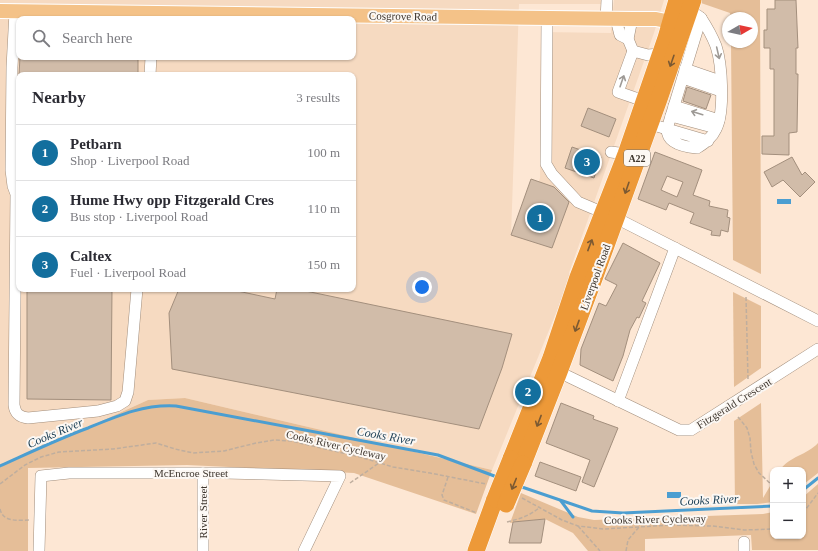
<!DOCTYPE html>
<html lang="en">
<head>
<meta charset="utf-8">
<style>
	body { margin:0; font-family:"Times New Roman",serif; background:#f7f7f7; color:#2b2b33 }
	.controls { position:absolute; right:12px; bottom:12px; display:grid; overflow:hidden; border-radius:8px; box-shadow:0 1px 3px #0004 }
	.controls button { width:36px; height:36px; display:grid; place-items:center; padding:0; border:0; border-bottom:1px solid #e1e1e2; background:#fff; color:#2b2b33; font:20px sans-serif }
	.compass { position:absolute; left:722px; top:12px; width:36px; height:36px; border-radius:50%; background:#fff; box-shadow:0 1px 3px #0004; rotate:81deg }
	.you { position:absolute; left:422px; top:287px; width:14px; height:14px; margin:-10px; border:3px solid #fff; border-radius:50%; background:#1a73e8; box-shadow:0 0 0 6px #1a73e833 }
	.badge { display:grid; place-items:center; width:26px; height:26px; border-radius:50%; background:#136f9e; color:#fff; font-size:13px; font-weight:700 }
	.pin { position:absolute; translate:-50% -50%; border:2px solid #fff; box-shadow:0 1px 4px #0006 }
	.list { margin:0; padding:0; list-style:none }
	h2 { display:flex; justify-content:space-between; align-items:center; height:52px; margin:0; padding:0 16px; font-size:17px }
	h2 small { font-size:13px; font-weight:400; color:#7c7c81 }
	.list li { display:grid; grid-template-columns:26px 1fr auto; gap:12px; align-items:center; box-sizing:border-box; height:56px; padding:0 16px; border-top:1px solid #e1e1e2 }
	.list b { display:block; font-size:15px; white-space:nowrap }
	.list p { margin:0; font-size:13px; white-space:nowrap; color:#7c7c81 }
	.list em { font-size:13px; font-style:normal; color:#7c7c81 }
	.icon { flex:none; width:22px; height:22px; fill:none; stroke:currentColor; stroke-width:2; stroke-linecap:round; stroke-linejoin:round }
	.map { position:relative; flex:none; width:818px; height:551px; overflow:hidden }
	.search { position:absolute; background:#fff; box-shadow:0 1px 3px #0004; left:16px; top:16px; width:340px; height:44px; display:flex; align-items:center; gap:10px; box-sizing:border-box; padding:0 14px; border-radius:8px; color:#7c7c81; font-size:15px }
	.panel { position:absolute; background:#fff; box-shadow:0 1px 3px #0004; left:16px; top:72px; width:340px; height:220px; border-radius:8px }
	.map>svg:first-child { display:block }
</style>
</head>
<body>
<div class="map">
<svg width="818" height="551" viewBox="0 0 818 551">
	<rect width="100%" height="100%" fill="#fde7d4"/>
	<path fill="#f6dac1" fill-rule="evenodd" d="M0,0H601V4H519L511,236L532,184H538L540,178L542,32L611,33L614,0H664L654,33L569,273L572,274L492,470L185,398L148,400L0,466ZM19,19H353V57H19ZM19,75H353V289H19Z"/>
	<g fill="#e5be98">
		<polygon points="702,0 760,0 761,274 733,260 731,42 752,42 752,18 731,18 730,13 701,3"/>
		<polygon points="733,292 761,306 761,368 734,387"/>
		<polygon points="185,398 492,470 476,514 354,473 187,465 28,468 28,551 0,551 0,467 148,400"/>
		<polygon points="761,403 763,498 773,481 773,502 757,504 735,504 734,421"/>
		<path d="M818,443V473L804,484L803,485V470H780C790,456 807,455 818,443Z"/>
		<polygon points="818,484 818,550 752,550 751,535 645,539 645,551 588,551 573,533 545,519 510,523 521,493 578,517 594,520 763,514 773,512 773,536 803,536 803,497"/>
	</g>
	<g fill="#4b9ed1">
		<rect x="777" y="199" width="14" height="5"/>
		<rect x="667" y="492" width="14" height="6"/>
	</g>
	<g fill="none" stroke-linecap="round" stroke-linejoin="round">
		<g stroke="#4b9ed1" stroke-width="3">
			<path d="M0,466C29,453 58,439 88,428C117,416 144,404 176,406L438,455L497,477"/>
			<polyline points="519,486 592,511 623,513 773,506"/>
			<polyline points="803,490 818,478"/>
			<polyline points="561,501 573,517"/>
		</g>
	</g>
	<g fill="#d1bca9" stroke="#a38f7d" fill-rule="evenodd">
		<polygon points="775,0 796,0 798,48 796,48 796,74 798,74 797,132 789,133 789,155 762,154 762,136 774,136 774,69 770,69 770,48 764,48 764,30 767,30 767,9 775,9"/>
		<polygon points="20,57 138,57 138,75 19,75"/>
		<polygon points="687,87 711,95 706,109 683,101"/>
		<polygon points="588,108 616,119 609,137 581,126"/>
		<polygon points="572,147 601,157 594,178 565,168"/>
		<path d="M655,152L702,170L693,195L710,201L709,206L728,210L727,217L730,218L728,232L721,230L720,236L711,235L712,231L690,223L694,213L669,203L666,210L638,199ZM667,176L683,182L677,197L661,190Z"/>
		<polygon points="792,157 802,175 805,172 815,182 800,197 783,180 772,187 764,172"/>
		<polygon points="531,179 554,187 569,202 552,248 511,235"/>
		<polygon points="623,243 660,263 642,301 646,303 639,318 637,317 630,330 623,356 613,381 580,365 581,349 599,303 606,306 617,285 605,279"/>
		<polygon points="27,289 112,289 111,400 27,399"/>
		<polygon points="179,289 228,289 275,299 277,289 296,289 512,334 502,368 479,429 172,369 169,313"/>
		<polygon points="561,403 594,416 593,419 618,428 594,487 582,482 590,460 546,443"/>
		<polygon points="540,462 581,477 576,491 535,476"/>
		<polygon points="545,519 541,543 509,543 513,522"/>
	</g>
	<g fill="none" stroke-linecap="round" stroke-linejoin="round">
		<g stroke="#a18d7b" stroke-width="12">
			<g id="minor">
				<path d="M15,12L12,67L11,170L13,186L16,194L14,405C15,413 19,417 28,418L98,411L117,406L125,401L128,392L137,289"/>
				<polyline points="547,18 546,164 552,174 578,202 616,218 818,321"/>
				<path d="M701,18C707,27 712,36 716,46C722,64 725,112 716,129C712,138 705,143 697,148C685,147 667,144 667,129L708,141"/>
				<polyline points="606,19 607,0"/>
				<polyline points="616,19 620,35 628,39 633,51"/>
				<polyline points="628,39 632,19"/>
				<polyline points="685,69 720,81"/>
				<polyline points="150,75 151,57"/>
				<polyline points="683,78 721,91"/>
				<polyline points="644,101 618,92 633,51 648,55 660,54"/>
				<polyline points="674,106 719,120"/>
				<polyline points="671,116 716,128"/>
				<polyline points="650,124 667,129 701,18 697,15"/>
				<polyline points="611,152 626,154"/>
				<polyline points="559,372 679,430 691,430 818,349"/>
				<polyline points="618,401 675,248"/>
				<polyline points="744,542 744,551"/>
				<polyline points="39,551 41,476 69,473 224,473 340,476 304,551"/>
				<polyline points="203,551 203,473"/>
			</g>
		</g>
		<g stroke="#fff" stroke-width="16">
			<polyline id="major" points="0,11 632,19 656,19 681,24"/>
		</g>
		<g stroke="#fff" stroke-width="18">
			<g id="highway">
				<polyline points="511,459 551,358 578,277 626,154 666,38 677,0"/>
				<polyline points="523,464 559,372 595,276 659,99 693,0"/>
				<polyline points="476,551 495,499"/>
			</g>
		</g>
		<g stroke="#bfae9e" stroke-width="1.5" stroke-dasharray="4 2" stroke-linecap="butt">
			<polyline points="746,297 748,379"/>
			<polyline points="738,417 747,428 750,438 751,452 754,464 759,473 773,486"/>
			<polyline points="448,477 442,495 444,500 477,513"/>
			<polyline points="350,483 379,463"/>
			<polyline points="0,484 25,465 41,457 59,452 113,449 156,443 175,449 193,453 224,451 256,443 274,440 291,441 360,457 393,467 430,473 486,484"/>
			<polyline points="522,498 562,520 578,526 604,529 671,525 712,526 744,530 773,529"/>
			<path d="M0,509C3,523 19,520 30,520"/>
			<polyline points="803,513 818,493"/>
			<path d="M507,522C519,519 530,516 540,507"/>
			<polyline points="578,526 600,551"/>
			<polyline points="626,551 628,540 639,527"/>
		</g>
		<use href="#minor" stroke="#fff" stroke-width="11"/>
		<use href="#major" stroke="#f4c288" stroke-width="14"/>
		<use href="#highway" stroke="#ed9938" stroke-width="17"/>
		<g stroke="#fff" stroke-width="18" stroke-linecap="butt">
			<g id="highway-bridge">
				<polyline points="495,499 511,459"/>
				<polyline points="506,504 523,464"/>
			</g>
		</g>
		<use href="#highway-bridge" stroke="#ed9938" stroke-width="17"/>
	</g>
	<defs><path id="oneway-shaft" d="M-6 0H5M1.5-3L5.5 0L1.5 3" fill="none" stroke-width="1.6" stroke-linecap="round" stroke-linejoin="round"/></defs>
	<g stroke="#9e9a96">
		<use href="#oneway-shaft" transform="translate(718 53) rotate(77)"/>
		<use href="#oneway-shaft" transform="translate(622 81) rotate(-71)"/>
		<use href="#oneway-shaft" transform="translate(697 113) rotate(-163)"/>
	</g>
	<g stroke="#7b5932">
		<use href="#oneway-shaft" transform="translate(672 61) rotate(109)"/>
		<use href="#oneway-shaft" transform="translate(627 188) rotate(109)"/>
		<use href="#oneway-shaft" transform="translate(590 245) rotate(-69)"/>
		<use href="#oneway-shaft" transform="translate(577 326) rotate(110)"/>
		<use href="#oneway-shaft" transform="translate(539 421) rotate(111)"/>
		<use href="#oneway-shaft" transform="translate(514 484) rotate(112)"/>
	</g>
	<g text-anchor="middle" stroke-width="4" stroke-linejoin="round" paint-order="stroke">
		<rect fill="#fcf8f4" stroke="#777069" stroke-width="1" x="624" y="150" width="26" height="16" rx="3"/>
		<g font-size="10" font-weight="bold" fill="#3e362e">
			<text x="637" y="162">A22</text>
		</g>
		<g font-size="11" fill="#3e362e" stroke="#fcf8f4">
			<text transform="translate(403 16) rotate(1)" y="4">Cosgrove Road</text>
			<text transform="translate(595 277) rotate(-70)" y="4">Liverpool Road</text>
			<text transform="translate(734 403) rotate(-32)" y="4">Fitzgerald Crescent</text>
			<text transform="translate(336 445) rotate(13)" y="4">Cooks River Cycleway</text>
			<text x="191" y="477">McEncroe Street</text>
			<text transform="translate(203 512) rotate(-90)" y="4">River Street</text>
			<text transform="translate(655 519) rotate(-1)" y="4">Cooks River Cycleway</text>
		</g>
		<g font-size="12" font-style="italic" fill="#1b3e54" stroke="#fcf8f4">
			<text transform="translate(55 433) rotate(-23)" y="4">Cooks River</text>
			<text transform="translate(386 436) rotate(10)" y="4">Cooks River</text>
			<text transform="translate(709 500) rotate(-3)" y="4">Cooks River</text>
		</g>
	</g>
</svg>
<div class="controls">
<button>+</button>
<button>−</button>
</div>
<svg class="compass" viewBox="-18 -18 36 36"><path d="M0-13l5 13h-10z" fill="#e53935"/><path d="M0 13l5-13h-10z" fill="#7c7c81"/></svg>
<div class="you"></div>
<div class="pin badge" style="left:540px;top:218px">1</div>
<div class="pin badge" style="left:528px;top:392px">2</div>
<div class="pin badge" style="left:587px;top:162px">3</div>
<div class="search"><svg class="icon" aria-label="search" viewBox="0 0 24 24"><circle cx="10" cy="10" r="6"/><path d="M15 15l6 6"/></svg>Search here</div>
<section class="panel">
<h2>Nearby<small>3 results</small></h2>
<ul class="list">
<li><span class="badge">1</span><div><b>Petbarn</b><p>Shop · Liverpool Road</p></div><em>100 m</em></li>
<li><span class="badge">2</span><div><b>Hume Hwy opp Fitzgerald Cres</b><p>Bus stop · Liverpool Road</p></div><em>110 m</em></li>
<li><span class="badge">3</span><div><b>Caltex</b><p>Fuel · Liverpool Road</p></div><em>150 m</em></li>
</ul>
</section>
</div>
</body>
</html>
